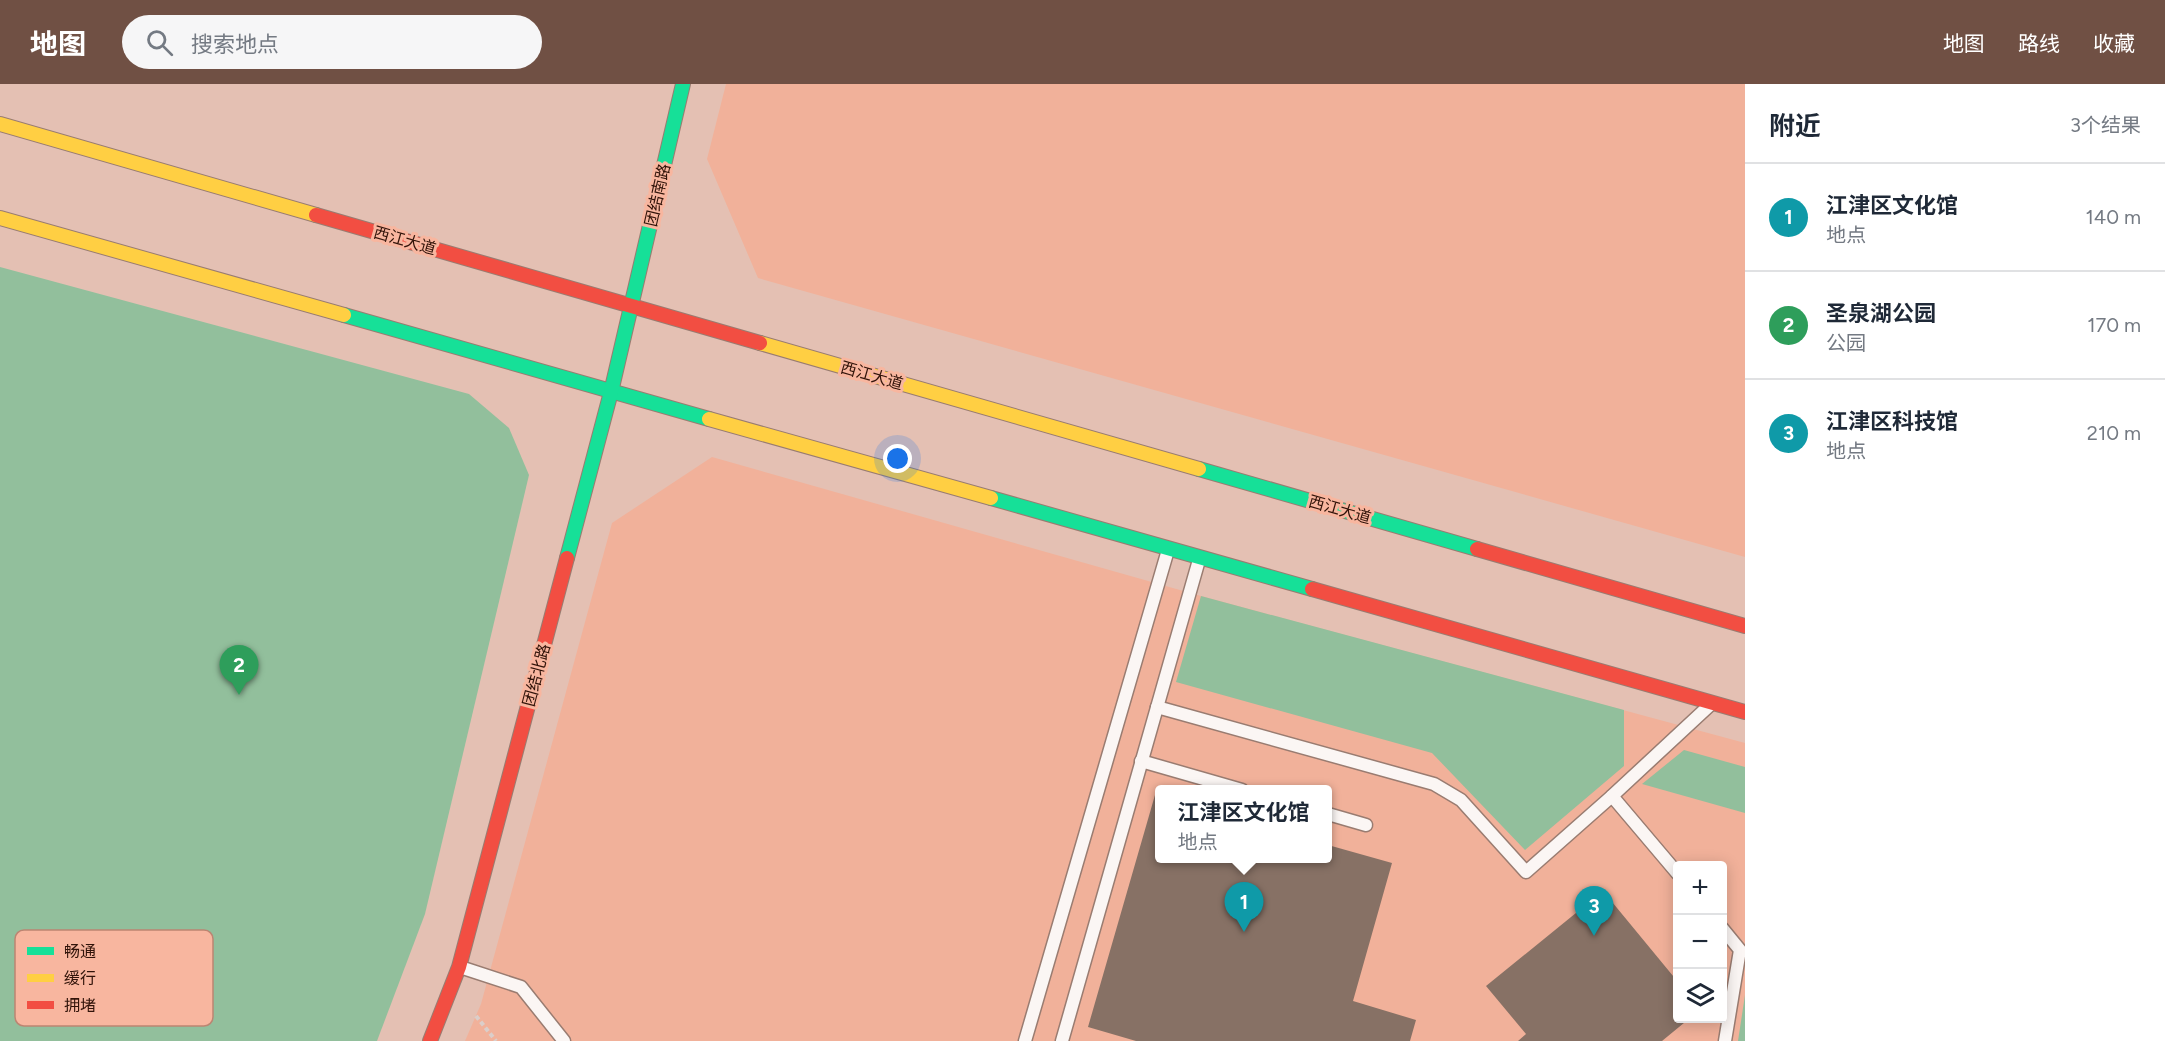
<!DOCTYPE html>
<html lang="zh">
<head>
<meta charset="utf-8">
<style>
	body { margin:0; font-family:Figtree,"Noto Sans SC",sans-serif; background:#f6f6f7; color:#1f2937 }
	.controls { position:absolute; right:18px; bottom:18px; display:grid; overflow:hidden; border-radius:6px; box-shadow:0 3px 15px #0003 }
	.controls button { width:54px; height:54px; display:grid; place-items:center; padding:0; border:0; border-bottom:2px solid #e0e1e3; background:#fff; color:#1f2937; font:30px sans-serif }
	.you { position:absolute; left:898px; top:375px; width:21px; height:21px; margin:-15px; border:4px solid #fff; border-radius:50%; background:#1a73e8; box-shadow:0 0 0 9px #1a73e833 }
	.badge { display:grid; place-items:center; width:39px; height:39px; border-radius:50%; background:#705044; color:#fff; font-size:20px; font-weight:700 }
	.pin { position:absolute; translate:-50% -50px; filter:drop-shadow(0 2px 3px #0008) }
	.pin::after { content:''; position:absolute; top:32px; width:21px; height:18px; background:inherit; clip-path:polygon(0 0,100% 0,50% 100%) }
	.popup { position:absolute; left:1155px; top:701px; width:177px; height:78px; box-sizing:border-box; display:grid; place-content:center; border-radius:6px; background:#fff; filter:drop-shadow(0 2px 4px #0005); font-size:20px; white-space:nowrap; color:#747a83 }
	.popup b { font-size:22px; color:#1f2937 }
	.popup::after { content:''; position:absolute; left:50%; top:100%; margin-left:-12px; border:12px solid transparent; border-top-color:#fff }
	.list { margin:0; padding:0; list-style:none }
	h2 { display:flex; justify-content:space-between; align-items:center; height:78px; margin:0; padding:0 24px; font-size:26px }
	h2 small { font-size:20px; font-weight:400; color:#747a83 }
	.list li { display:grid; grid-template-columns:39px 1fr auto; gap:18px; align-items:center; box-sizing:border-box; height:108px; padding:0 24px; border-top:2px solid #e0e1e3 }
	.list b { display:block; font-size:22px; white-space:nowrap }
	.list p { margin:0; font-size:20px; white-space:nowrap; color:#747a83 }
	.list em { font-size:20px; font-style:normal; color:#747a83 }
	.icon { flex:none; width:33px; height:33px; fill:none; stroke:currentColor; stroke-width:2; stroke-linecap:round; stroke-linejoin:round }
	.map { position:relative; flex:none; width:1745px; height:957px; overflow:hidden }
	header { display:flex; align-items:center; gap:36px; box-sizing:border-box; height:84px; padding:0 30px; background:#705044; color:#fff }
	header strong { font-size:28px }
	nav { display:flex; gap:33px; margin-inline-start:auto; font-size:21px }
	.search { width:420px; height:54px; background:#f6f6f7; display:flex; align-items:center; gap:15px; box-sizing:border-box; padding:0 21px; border-radius:33px; color:#747a83; font-size:22px }
	main { display:flex }
	aside { flex:1; background:#fff }
	.map>svg:first-child { display:block }
</style>
</head>
<body>
<header>
<strong>地图</strong>
<div class="search"><svg class="icon" aria-label="search" viewBox="0 0 24 24"><circle cx="10" cy="10" r="6"/><path d="M15 15l6 6"/></svg>搜索地点</div>
<nav><a>地图</a><a>路线</a><a>收藏</a></nav>
</header>
<main>
<div class="map">
<svg width="1745" height="957" viewBox="0 0 1745 957">
	<rect width="100%" height="100%" fill="#e4c0b3"/>
	<g fill="#f1b19a" fill-rule="evenodd">
		<polygon points="726,0 1745,0 1745,473 758,194 707,75"/>
		<path d="M712,373L1201,512L1745,659V957H465L481,920L612,439ZM1160,706H1328V774H1160ZM1678,782H1722V934H1678Z"/>
	</g>
	<g fill="#92bf9c">
		<polygon points="0,183 469,310 509,344 529,391 425,830 377,957 0,957"/>
		<polygon points="1201,512 1624,626 1624,682 1525,766 1432,669 1176,598"/>
		<polygon points="1684,666 1745,683 1745,729 1642,700"/>
		<polygon points="1745,911 1745,957 1738,957"/>
	</g>
	<g fill="#877165">
		<polygon points="1155,711 1160,712 1160,774 1328,774 1328,761 1392,779 1353,917 1416,936 1410,957 1136,957 1088,943"/>
		<polygon points="1603,807 1678,898 1678,934 1690,934 1662,957 1518,957 1526,950 1486,902"/>
	</g>
	<g fill="none" stroke-linecap="round" stroke-linejoin="round">
		<g stroke="#997c71" stroke-width="15">
			<g id="lane">
				<polyline points="1157,623 1434,700 1461,716 1526,788 1612,712"/>
				<polyline points="1141,677 1242,706"/>
				<polyline points="1328,730 1366,741"/>
				<polyline points="1678,790 1612,712 1710,621"/>
				<polyline points="1722,844 1740,866 1725,957"/>
				<polyline points="460,883 521,903 564,957"/>
				<polyline points="1025,957 1168,466"/>
				<polyline points="1062,957 1199,476"/>
			</g>
		</g>
		<g stroke="#997c71" stroke-width="16">
			<g id="fast">
				<polyline points="344,231 709,335"/>
				<polyline points="1199,385 1477,465"/>
				<polyline points="991,414 1312,505"/>
				<polyline points="567,474 611,308 683,0"/>
			</g>
		</g>
		<g stroke="#997c71" stroke-width="16">
			<g id="slow">
				<polyline points="0,40 316,131"/>
				<polyline points="0,134 344,231"/>
				<polyline points="760,259 1199,385"/>
				<polyline points="709,335 991,414"/>
			</g>
		</g>
		<g stroke="#997c71" stroke-width="16">
			<g id="jam">
				<polyline points="316,131 760,259"/>
				<polyline points="1477,465 1745,542"/>
				<polyline points="1312,505 1745,628"/>
				<polyline points="430,957 459,883 567,474"/>
			</g>
		</g>
		<polyline stroke="#dbceca" stroke-width="4" stroke-dasharray="4.5 3" stroke-linecap="butt" points="476,932 496,957"/>
		<use href="#lane" stroke="#fbf6f4" stroke-width="12"/>
		<use href="#fast" stroke="#16e098" stroke-width="14"/>
		<use href="#slow" stroke="#ffcf43" stroke-width="14"/>
		<use href="#jam" stroke="#f24e42" stroke-width="14"/>
	</g>
	<g text-anchor="middle" stroke-width="6" stroke-linejoin="round" paint-order="stroke">
		<g font-size="16" fill="#311309" stroke="#f8b69f">
			<text transform="translate(657 111) rotate(-77)" y="6">团结南路</text>
			<text transform="translate(405 156) rotate(16)" y="6">西江大道</text>
			<text transform="translate(872 291) rotate(16)" y="6">西江大道</text>
			<text transform="translate(1340 425) rotate(16)" y="6">西江大道</text>
			<text transform="translate(536 591) rotate(-75)" y="6">团结北路</text>
		</g>
	</g>
	<rect x="15" y="846" width="198" height="96" rx="9" fill="#f8b69f" stroke="#bc8572" stroke-width="1.5"/>
	<rect x="27" y="863" width="27" height="8" fill="#16e098"/>
	<rect x="27" y="890" width="27" height="8" fill="#ffcf43"/>
	<rect x="27" y="917" width="27" height="8" fill="#f24e42"/>
	<g font-size="16" fill="#311309">
		<text x="64" y="873">畅通</text>
		<text x="64" y="900">缓行</text>
		<text x="64" y="927">拥堵</text>
	</g>
</svg>
<div class="controls">
<button>+</button>
<button>−</button>
<button><svg class="icon" aria-label="layers" viewBox="0 0 24 24"><path d="M12 4l9 5-9 5-9-5zM3 14l9 5 9-5"/></svg></button>
</div>
<div class="you"></div>
<div class="pin badge" style="left:1244px;top:848px;background:#0f9aa8">1</div>
<div class="popup"><b>江津区文化馆</b>地点</div>
<div class="pin badge" style="left:239px;top:611px;background:#2e9e5b">2</div>
<div class="pin badge" style="left:1594px;top:852px;background:#0f9aa8">3</div>
</div>
<aside>
<h2>附近<small>3个结果</small></h2>
<ul class="list">
<li><span class="badge" style="background:#0f9aa8">1</span><div><b>江津区文化馆</b><p>地点</p></div><em>140 m</em></li>
<li><span class="badge" style="background:#2e9e5b">2</span><div><b>圣泉湖公园</b><p>公园</p></div><em>170 m</em></li>
<li><span class="badge" style="background:#0f9aa8">3</span><div><b>江津区科技馆</b><p>地点</p></div><em>210 m</em></li>
</ul>
</aside>
</main>
</body>
</html>
